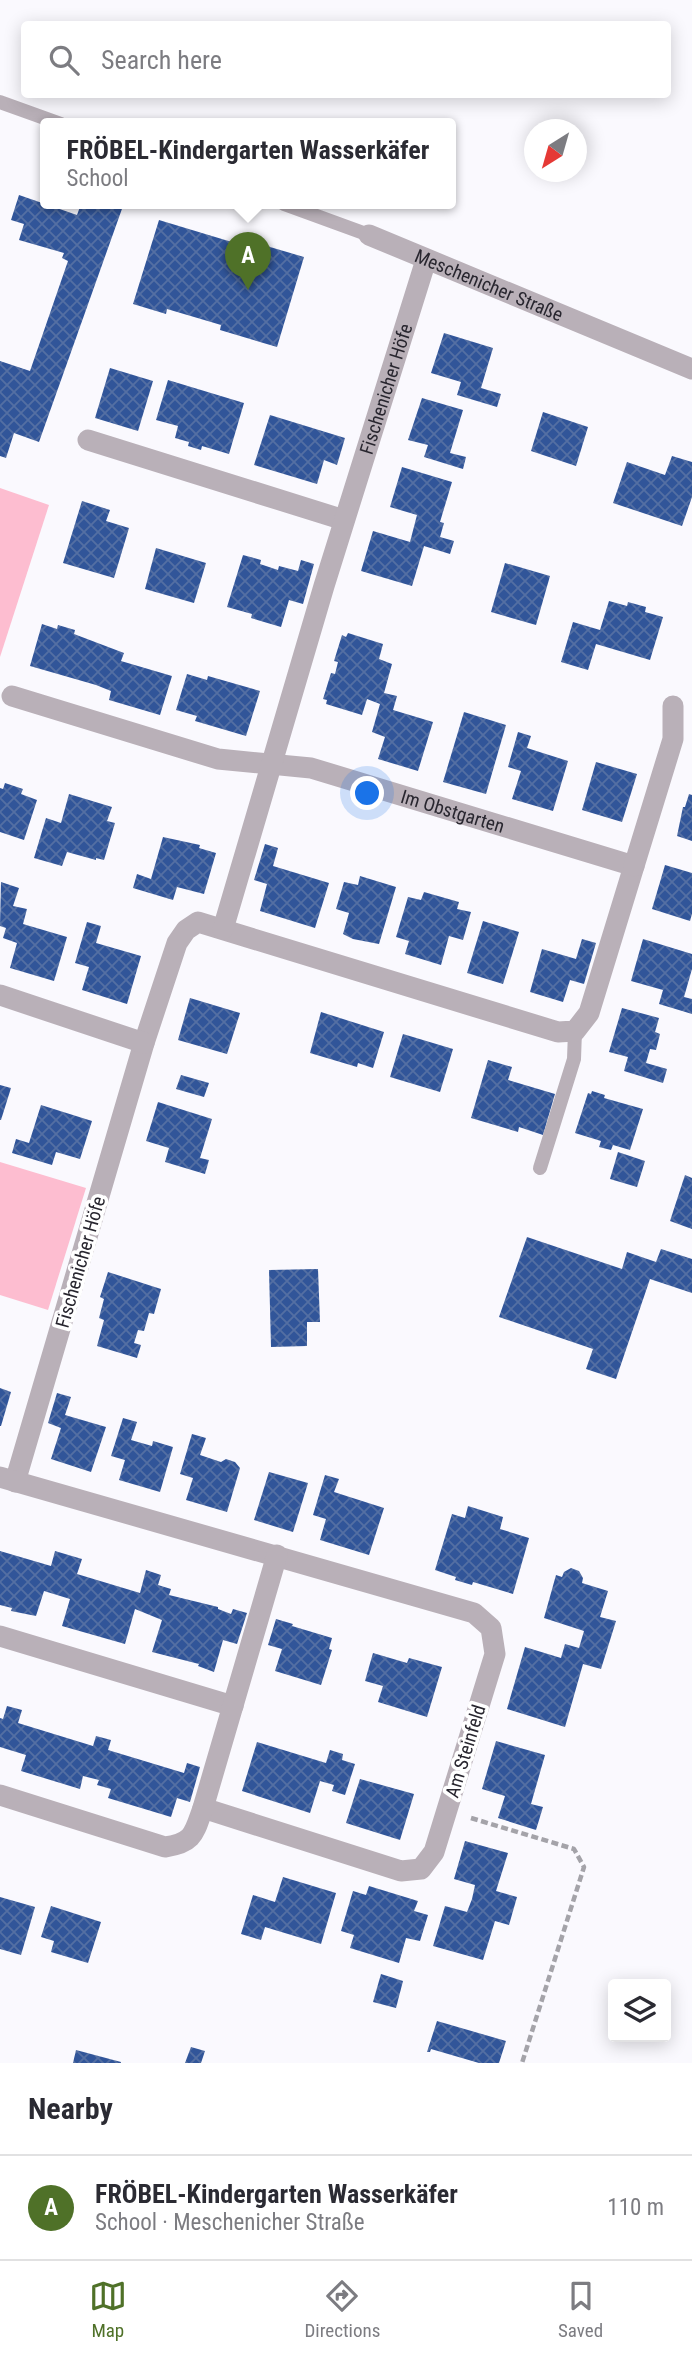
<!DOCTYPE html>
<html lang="en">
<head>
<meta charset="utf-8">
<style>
	body { margin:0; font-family:"Roboto Condensed",sans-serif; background:#f7f7f7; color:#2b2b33 }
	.controls { position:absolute; right:21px; bottom:21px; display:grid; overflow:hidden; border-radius:7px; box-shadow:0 4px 18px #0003 }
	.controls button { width:63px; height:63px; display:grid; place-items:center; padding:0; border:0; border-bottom:2px solid #e1e1e2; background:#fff; color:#2b2b33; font:35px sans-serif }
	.compass { position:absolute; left:524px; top:119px; width:63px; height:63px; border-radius:50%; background:#fff; box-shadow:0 4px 18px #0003; rotate:217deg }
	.you { position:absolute; left:368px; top:794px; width:24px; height:24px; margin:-18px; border:5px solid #fff; border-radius:50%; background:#1a73e8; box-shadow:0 0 0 10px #1a73e833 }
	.badge { display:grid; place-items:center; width:46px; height:46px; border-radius:50%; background:#4f7128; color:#fff; font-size:23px; font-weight:700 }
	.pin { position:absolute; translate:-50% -58px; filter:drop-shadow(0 2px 4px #0008) }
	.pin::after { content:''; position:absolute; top:37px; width:24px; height:21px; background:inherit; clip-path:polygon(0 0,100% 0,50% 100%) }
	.popup { position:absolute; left:40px; top:118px; width:416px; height:91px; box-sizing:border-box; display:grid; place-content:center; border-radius:7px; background:#fff; filter:drop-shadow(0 2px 5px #0005); font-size:23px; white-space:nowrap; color:#7c7c81 }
	.popup b { font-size:26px; color:#2b2b33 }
	.popup::after { content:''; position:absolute; left:50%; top:100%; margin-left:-14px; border:14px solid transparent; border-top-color:#fff }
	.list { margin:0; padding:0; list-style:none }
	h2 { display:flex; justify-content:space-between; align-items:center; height:91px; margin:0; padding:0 28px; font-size:30px }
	h2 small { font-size:23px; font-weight:400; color:#7c7c81 }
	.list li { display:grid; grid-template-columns:46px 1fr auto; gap:21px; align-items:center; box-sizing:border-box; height:105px; padding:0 28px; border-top:2px solid #e1e1e2 }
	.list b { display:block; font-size:26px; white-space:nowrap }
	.list p { margin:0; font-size:23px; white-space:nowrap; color:#7c7c81 }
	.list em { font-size:23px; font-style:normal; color:#7c7c81 }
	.icon { flex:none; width:38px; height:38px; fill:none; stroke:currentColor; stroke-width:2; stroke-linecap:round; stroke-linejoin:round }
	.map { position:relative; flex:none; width:692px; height:2063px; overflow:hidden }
	.search { position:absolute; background:#fff; box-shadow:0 4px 18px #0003; left:21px; right:21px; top:21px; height:77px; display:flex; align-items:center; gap:18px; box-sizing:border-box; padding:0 24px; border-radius:7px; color:#7c7c81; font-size:26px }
	.sheet { height:196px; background:#fff }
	nav { display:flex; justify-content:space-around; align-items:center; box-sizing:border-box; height:98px; border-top:2px solid #e1e1e2; background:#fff; font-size:19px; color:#7c7c81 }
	nav a { display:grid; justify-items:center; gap:4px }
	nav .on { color:#4f7128 }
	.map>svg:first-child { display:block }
</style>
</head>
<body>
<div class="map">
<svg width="692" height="2063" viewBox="0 0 692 2063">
	<defs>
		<pattern id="building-cross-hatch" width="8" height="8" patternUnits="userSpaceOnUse" patternTransform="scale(1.75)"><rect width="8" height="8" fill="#315599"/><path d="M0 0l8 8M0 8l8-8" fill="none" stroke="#546fa3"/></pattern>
	</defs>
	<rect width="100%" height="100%" fill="#faf9fe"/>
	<g fill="#fdbdd0">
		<polygon points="0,488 49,505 0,657"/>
		<polygon points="0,1162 86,1188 48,1310 0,1295"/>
	</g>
	<g fill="url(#building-cross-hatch)">
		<polygon points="19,195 77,215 81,204 123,206 39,442 14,433 6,458 0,456 0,361 30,371 68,261 62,258 64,253 19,240 24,224 11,220"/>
		<polygon points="159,220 245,246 246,240 304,257 277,347 220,330 221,325 211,322 167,309 166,314 133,304"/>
		<polygon points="444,333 493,348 481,388 501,394 497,407 457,395 461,382 431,373"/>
		<polygon points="110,368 153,381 138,431 95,418"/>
		<polygon points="168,380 244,403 229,454 202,446 201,450 188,446 189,442 175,438 178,426 156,420"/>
		<polygon points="422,398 463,410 450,453 466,457 463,469 424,457 428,445 408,440"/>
		<polygon points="543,412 588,427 576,466 531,451"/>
		<polygon points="270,415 345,438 337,465 324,460 317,484 254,465"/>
		<polygon points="672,456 692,462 692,497 682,526 613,503 627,462 665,475"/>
		<polygon points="402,467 452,482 440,522 444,523 440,537 454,541 450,554 424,546 412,586 361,571 373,531 410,542 417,515 390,507"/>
		<polygon points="82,501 110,510 106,521 129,528 114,578 63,563"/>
		<polygon points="156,548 206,563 194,603 145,589"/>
		<polygon points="243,555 261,560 260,564 278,570 279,566 298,571 301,560 314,564 303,604 289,600 281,627 251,618 252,614 227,607"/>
		<polygon points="505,563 550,576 536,625 491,612"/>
		<polygon points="609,601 627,606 628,602 646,607 645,612 663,617 650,660 596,644 588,670 561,662 573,622 600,630"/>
		<polygon points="42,624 57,629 58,625 75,630 74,634 124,653 121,661 172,676 160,715 109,700 111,691 96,685 30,666"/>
		<polygon points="348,633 383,644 379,659 392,664 384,693 397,696 393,710 433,722 418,771 378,759 385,737 372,732 380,704 367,699 362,715 326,704 327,700 323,699 331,673 335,674 338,662 334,661 342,635 346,637"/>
		<polygon points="187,674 207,680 208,676 260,691 246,736 195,721 197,716 176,710"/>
		<polygon points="464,712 506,725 486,794 443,782"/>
		<polygon points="518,732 531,736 527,748 568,761 553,811 512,799 521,771 508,767"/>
		<polygon points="596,762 637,774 622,822 582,810"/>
		<polygon points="5,783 23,789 21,794 37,800 24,840 0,832 0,788 3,789"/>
		<polygon points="69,794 112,807 107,821 115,823 104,860 96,858 96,860 67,852 62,866 34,858 46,818 61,823"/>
		<polygon points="689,794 692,795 692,841 677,836 683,807 685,807"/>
		<polygon points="163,837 200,845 199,848 216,853 204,894 177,887 173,900 133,888 137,874 151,879"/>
		<polygon points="265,844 278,848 273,866 329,883 315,928 260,911 267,884 254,880"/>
		<polygon points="665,865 692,873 692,914 690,921 652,909"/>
		<polygon points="360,876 396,887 379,944 353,939 343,934 349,913 336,909 344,882 358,885"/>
		<polygon points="1,882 19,888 13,906 27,909 23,924 67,937 54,981 10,968 17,943 3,938 6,928 0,926"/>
		<polygon points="424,892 459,902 457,909 471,912 463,940 449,936 441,965 405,954 409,941 396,937 408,897 421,900"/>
		<polygon points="483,921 519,932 503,984 467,973"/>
		<polygon points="87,922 101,926 96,943 141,956 127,1004 82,990 89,967 75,963"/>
		<polygon points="582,939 596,943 584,984 570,980 563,1002 530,992 542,949 576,959"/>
		<polygon points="643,939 692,954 692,969 684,997 692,999 692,1014 659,1004 663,990 631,981"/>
		<polygon points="190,998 240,1013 227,1054 178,1040"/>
		<polygon points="622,1008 659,1018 655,1032 660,1034 656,1050 650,1049 646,1063 667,1069 663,1083 624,1071 628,1057 609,1052"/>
		<polygon points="321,1012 384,1032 373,1068 358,1063 357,1067 310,1053"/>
		<polygon points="403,1034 453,1049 440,1092 390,1077"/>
		<polygon points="488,1060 512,1067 508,1080 555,1094 543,1135 519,1127 518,1132 471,1118"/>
		<polygon points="181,1075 209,1083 204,1097 176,1089"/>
		<polygon points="0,1085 11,1088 1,1120 0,1120"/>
		<polygon points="592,1091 605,1095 604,1098 643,1109 630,1150 613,1145 611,1150 599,1147 601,1141 575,1133 588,1093 591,1094"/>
		<polygon points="158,1102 212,1119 200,1158 209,1160 205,1174 165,1162 169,1148 146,1141"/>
		<polygon points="41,1105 92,1121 80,1159 56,1152 52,1165 12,1153 16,1139 29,1143"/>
		<polygon points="618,1152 645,1161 637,1187 610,1179"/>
		<polygon points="685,1175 692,1178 692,1229 670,1221"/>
		<polygon points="527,1237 622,1269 627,1252 656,1262 661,1249 692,1259 692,1293 650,1279 616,1379 586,1369 593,1349 499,1317"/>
		<polygon points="318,1269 320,1322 307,1322 307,1346 271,1347 269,1270"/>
		<polygon points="108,1272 161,1289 154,1314 149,1313 144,1331 138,1330 134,1343 141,1345 137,1358 97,1346 104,1320 99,1318 104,1299 100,1297"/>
		<polygon points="0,1388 11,1392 1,1426 0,1426"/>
		<polygon points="57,1393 71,1397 65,1415 106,1427 91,1472 51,1459 61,1428 48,1423"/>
		<polygon points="123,1418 137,1422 131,1440 152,1446 153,1441 173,1447 160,1492 119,1480 125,1460 111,1456"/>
		<polygon points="192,1434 206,1438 200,1455 221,1462 226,1459 235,1462 240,1468 227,1512 186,1500 193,1478 180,1474"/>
		<polygon points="269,1472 308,1483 293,1532 254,1520"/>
		<polygon points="325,1475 339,1479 334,1492 384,1508 369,1555 320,1540 326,1519 313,1515"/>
		<polygon points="468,1506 503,1517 500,1529 529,1538 513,1594 473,1582 472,1585 455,1580 456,1577 435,1570 452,1514 465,1518"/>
		<polygon points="0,1551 51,1566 55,1551 82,1559 77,1574 140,1593 146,1570 161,1575 158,1585 171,1589 169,1595 218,1607 218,1609 231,1614 233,1609 247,1613 237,1644 223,1640 214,1672 198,1666 199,1664 152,1652 162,1620 135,1609 125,1644 62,1626 70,1599 44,1591 36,1616 11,1611 12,1608 0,1605"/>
		<polygon points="571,1568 579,1571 583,1578 582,1583 608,1591 600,1617 616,1621 601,1669 583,1664 565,1727 507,1709 525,1647 561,1658 565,1644 579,1648 584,1631 544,1618 556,1575 562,1577 564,1572"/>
		<polygon points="276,1619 293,1624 292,1626 332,1638 329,1649 332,1650 321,1685 275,1671 282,1649 268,1645"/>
		<polygon points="373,1653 407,1663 409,1658 442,1667 427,1717 378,1702 383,1686 365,1681"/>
		<polygon points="7,1706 22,1710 18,1723 93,1746 96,1736 111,1740 108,1750 184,1773 187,1763 200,1767 190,1802 177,1798 171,1817 108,1798 111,1789 97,1785 99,1780 83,1776 80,1789 21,1771 26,1755 0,1747 0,1718 3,1719"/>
		<polygon points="496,1741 545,1755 531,1804 543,1807 536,1830 498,1818 505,1796 482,1789"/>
		<polygon points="257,1742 326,1763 330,1750 343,1754 342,1760 355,1764 345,1795 332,1791 334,1785 320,1781 310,1813 242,1791"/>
		<polygon points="360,1779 414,1794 400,1840 346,1823"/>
		<polygon points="465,1841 508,1853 496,1891 517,1897 509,1925 495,1921 483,1960 433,1946 445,1906 467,1912 472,1899 475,1885 454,1879"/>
		<polygon points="283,1877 336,1893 321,1944 265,1927 261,1940 241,1934 253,1895 275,1902"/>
		<polygon points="369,1886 418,1901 414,1911 428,1915 420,1941 406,1938 399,1963 350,1948 354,1935 341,1931 353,1891 366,1895"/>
		<polygon points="0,1897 35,1907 21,1955 0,1949"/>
		<polygon points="51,1906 101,1922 88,1963 51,1952 54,1941 41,1937"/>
		<polygon points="381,1974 403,1981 396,2008 373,2002"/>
		<polygon points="437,2021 506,2041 499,2063 479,2063 431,2049 430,2052 427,2052"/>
		<polygon points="191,2047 205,2051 201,2063 185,2063"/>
		<polygon points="76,2050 121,2062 121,2063 73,2063"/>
	</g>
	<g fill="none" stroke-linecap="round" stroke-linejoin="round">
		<polyline stroke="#a4a3a9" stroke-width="4.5" stroke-dasharray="7 3.5" stroke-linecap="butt" points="471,1818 574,1849 584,1867 522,2063"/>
		<g stroke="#b9b0b8" stroke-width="14">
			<polyline points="0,102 61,124"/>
			<polyline points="284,204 369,235"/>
			<polyline points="540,1168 574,1059 575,1031"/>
		</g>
		<g stroke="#b9b0b8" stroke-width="21">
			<path id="s1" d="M369,235L692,369"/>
			<polyline points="88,440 344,520"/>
			<path id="s2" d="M12,696L218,759L311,768L634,866L589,1013L575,1031L558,1032L198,922L186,930L177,943L144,1043L15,1482"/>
			<polyline points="634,866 673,739 673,706"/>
			<path id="s3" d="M223,929L324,586L426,260"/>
			<polyline points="0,995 144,1043"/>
			<polyline points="0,1477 474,1613 491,1628 495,1654 434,1852 421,1869 401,1871 203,1808"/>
			<polyline points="0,1636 233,1706"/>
			<path d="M0,1795L165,1847C194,1843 194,1833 203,1808L277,1555"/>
		</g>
	</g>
	<g text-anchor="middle" stroke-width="7" stroke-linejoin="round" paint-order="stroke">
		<g font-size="19" fill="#28262f" stroke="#fff">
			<text dy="7" stroke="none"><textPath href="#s1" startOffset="130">Meschenicher Straße</textPath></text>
			<text dy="7" stroke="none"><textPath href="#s3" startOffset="564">Fischenicher Höfe</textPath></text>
			<text dy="7" stroke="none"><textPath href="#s2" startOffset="457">Im Obstgarten</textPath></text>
			<text transform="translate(80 1262) rotate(-74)" y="7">Fischenicher Höfe</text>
			<text transform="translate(465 1751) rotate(-73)" y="7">Am Steinfeld</text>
		</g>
	</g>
</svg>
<div class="controls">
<button><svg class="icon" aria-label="layers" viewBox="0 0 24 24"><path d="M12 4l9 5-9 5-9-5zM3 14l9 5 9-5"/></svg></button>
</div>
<svg class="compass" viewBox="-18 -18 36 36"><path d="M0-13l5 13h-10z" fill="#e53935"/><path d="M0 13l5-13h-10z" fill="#7c7c81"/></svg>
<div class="you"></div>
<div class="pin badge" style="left:248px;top:290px">A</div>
<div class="popup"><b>FRÖBEL-Kindergarten Wasserkäfer</b>School</div>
<div class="search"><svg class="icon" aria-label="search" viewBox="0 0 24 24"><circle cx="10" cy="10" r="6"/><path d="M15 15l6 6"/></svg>Search here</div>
</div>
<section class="sheet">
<h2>Nearby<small></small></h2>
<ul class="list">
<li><span class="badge">A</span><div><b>FRÖBEL-Kindergarten Wasserkäfer</b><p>School · Meschenicher Straße</p></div><em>110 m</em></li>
</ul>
</section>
<nav>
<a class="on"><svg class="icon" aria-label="map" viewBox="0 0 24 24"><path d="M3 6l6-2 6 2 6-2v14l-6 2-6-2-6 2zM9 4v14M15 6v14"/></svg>Map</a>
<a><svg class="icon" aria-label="directions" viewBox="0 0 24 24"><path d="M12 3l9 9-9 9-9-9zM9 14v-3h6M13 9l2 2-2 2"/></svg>Directions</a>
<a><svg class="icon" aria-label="saved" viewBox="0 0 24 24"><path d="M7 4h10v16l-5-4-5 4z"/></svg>Saved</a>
</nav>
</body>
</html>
